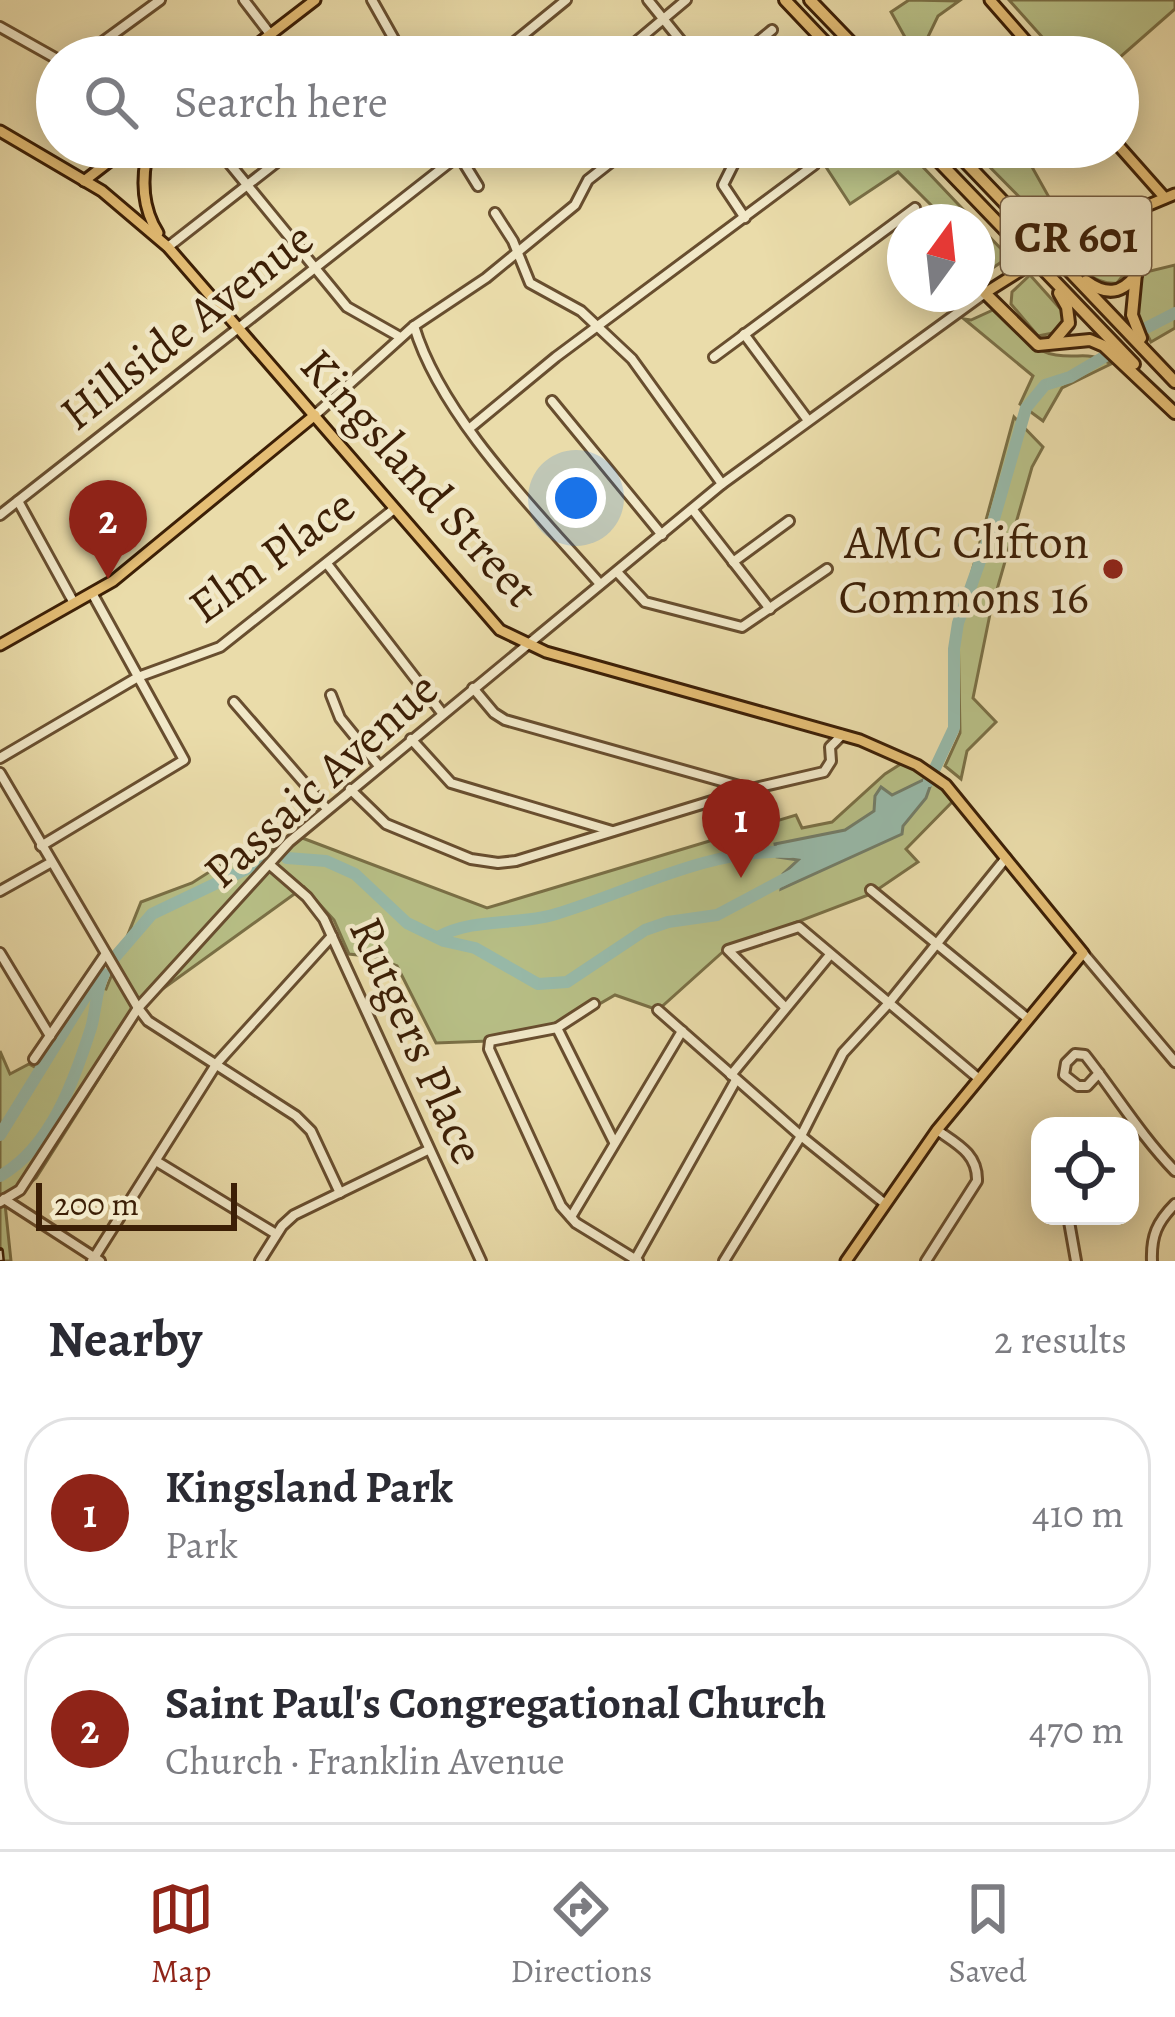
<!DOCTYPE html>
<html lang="en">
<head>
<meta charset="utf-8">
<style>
	body { margin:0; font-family:Alegreya,serif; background:#f7f7f7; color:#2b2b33 }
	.controls { position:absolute; right:36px; bottom:36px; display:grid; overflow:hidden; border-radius:24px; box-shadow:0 6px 30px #0003 }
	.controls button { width:108px; height:108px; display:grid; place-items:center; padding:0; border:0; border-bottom:3px solid #e1e1e2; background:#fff; color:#2b2b33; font:60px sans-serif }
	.compass { position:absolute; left:887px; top:204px; width:108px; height:108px; border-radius:50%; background:#fff; box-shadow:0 6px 30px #0003; rotate:15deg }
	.scale { position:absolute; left:36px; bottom:30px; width:201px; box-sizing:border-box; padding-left:12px; border:6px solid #3c1f06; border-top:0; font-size:33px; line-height:42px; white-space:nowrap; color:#3c1f06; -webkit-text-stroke:9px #f1e8c8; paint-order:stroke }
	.you { position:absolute; left:576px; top:498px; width:42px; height:42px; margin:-30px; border:9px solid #fff; border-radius:50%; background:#1a73e8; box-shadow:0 0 0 18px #1a73e833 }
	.badge { display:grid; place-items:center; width:78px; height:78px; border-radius:50%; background:#8f2418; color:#fff; font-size:39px; font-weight:700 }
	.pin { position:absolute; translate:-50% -99px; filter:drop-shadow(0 3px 6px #0008) }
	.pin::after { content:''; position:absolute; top:63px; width:42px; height:36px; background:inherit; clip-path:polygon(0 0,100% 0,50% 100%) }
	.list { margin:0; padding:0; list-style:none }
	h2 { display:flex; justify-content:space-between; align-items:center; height:156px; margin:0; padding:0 48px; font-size:51px }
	h2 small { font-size:39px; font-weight:400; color:#7c7c81 }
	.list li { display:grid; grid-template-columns:78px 1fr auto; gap:36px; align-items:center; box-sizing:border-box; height:192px; margin:0 24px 24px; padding:0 24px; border:3px solid #e1e1e2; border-radius:48px }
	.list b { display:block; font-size:45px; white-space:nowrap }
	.list p { margin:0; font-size:39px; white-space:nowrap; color:#7c7c81 }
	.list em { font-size:39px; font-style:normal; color:#7c7c81 }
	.icon { flex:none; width:66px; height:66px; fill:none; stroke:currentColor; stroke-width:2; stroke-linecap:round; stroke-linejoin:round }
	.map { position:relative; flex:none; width:1175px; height:1261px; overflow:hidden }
	.search { position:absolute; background:#fff; box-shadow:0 6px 30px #0003; left:36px; right:36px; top:36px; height:132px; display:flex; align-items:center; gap:30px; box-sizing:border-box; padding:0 42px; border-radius:66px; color:#7c7c81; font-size:45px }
	.sheet { height:588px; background:#fff }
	nav { display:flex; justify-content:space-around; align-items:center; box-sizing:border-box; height:168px; border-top:3px solid #e1e1e2; background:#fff; font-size:33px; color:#7c7c81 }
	nav a { display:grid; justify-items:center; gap:6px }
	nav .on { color:#8f2418 }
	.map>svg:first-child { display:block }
</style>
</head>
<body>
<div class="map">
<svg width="1175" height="1261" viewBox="0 0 1175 1261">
	<rect width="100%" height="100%" fill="#eadcaa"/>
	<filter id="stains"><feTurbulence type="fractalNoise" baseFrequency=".00167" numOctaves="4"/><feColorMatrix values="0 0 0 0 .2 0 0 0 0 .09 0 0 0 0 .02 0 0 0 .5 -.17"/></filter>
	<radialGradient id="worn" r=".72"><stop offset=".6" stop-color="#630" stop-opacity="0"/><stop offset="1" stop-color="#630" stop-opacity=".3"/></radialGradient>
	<g fill="#b8c087" stroke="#7a7046" stroke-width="3">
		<polygon points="909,0 959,1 938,16 923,47 927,57 916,57 891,12"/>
		<polygon points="1009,0 1175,0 1175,9 1118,59 1060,57"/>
		<polygon points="813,147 904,147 975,222 948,222 898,172 850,204"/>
		<polygon points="970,147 1009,147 1027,158 1064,224 1052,230"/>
		<polygon points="977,224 1009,257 994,267 977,251"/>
		<path d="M1113,232L1129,254L1126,272L1117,283C1094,285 1079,267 1066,250Z"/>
		<polygon points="1175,265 1175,328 1151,342 1134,309 1142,273"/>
		<polygon points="1030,275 1065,314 1058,332 1038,336 1011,304 1012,292"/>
		<path d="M993,310C1010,326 1032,352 1056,355C1081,359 1086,350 1111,364L1062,388L1043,421L1020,404L1033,376L964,319L971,320Z"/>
		<polygon points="1014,417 1043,447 1032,467 990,614 973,698 996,722 967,751 961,779 945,766 960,733 958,623"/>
		<polygon points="907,760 929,772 926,778 933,782 938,777 957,797 906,849 918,862 871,894 726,949 658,1010 615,995 558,1028 489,1041 436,1043 397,966 376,957 349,954 334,920 304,887 150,998 36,1178 5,1204 11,1261 0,1261 0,1140 12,1119 0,1135 0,1051 10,1074 29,1064 40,1070 38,1076 94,986 106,989 141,902 192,883 247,848 265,853 297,836 487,908 796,815 802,828 832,822 885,774"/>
	</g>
	<polygon fill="#98bbab" stroke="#737d69" stroke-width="3" points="925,779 931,784 926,798 903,826 902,834 781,889 783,874 798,860 777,857 775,844 845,830 874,811 875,796 881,787 892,795"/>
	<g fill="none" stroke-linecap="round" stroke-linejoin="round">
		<g stroke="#98bbab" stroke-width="12">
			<polyline points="1146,328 1175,313"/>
			<polyline points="929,781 954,728 954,649 958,623 990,533 1026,408 1045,385 1070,377 1104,357"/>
			<polyline points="287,858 326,861 355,874 407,923 444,941 475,948 538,984 567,982 645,930 668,922 717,915 796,873"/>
			<path d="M438,937C475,917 517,926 556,914C632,891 709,848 790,852"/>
			<polyline points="115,957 152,914 265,860"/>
			<polyline points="0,1135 87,994 99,984"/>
			<path d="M0,1176C51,1147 74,1081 91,1028C96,1011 96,989 104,974"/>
		</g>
		<g stroke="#684e2f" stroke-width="14">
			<g id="minor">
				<polyline points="244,0 270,34"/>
				<polyline points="372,0 404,57"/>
				<polyline points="648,0 694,57"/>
				<polyline points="0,27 57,59"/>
				<polyline points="506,49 566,0"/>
				<polyline points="82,57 160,0"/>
				<polyline points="618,57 686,0"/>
				<polyline points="739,57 772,30"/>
				<polyline points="216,147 347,307 400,337"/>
				<polyline points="454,147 478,186"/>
				<polyline points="737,157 723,185 745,218"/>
				<polyline points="495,213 513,241 530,283 581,311 632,359 722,484"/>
				<polyline points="168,247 296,147"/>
				<path d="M414,326C441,417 537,512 600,584"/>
				<polyline points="744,334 807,419"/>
				<polyline points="714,357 915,208"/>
				<polyline points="552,401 662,535"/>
				<polyline points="315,415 414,326 486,278 575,205 588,180 630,147"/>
				<polyline points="470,428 556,357 814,165"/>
				<polyline points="18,501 74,603"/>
				<polyline points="693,510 770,609"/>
				<polyline points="0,515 459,155"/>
				<polyline points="733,562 789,521"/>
				<polyline points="328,565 442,713"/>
				<polyline points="617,572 645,602 742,627 827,569"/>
				<polyline points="473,688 494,713 505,720 750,789"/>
				<polyline points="331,695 340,718 379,766"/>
				<polyline points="234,702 327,809"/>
				<polyline points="411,739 451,783 612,831"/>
				<polyline points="0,758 138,677 220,647 394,509"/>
				<polyline points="0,773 138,1008 148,1021 296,1116 311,1131 340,1193"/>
				<polyline points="350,789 386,824 471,859 498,863 516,861 751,789 824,772 831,761 830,747 842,735"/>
				<polyline points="41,846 184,760 92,593"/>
				<polyline points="269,864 307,897 324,919 481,1261"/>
				<polyline points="871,890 1027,1018"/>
				<polyline points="0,891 50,863"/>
				<polyline points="0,953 50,1036"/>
				<polyline points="1083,953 1175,1062"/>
				<polyline points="594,1004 557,1028 490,1041 489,1049 561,1206 576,1223 638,1261"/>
				<polyline points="785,1007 728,950 799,927 978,1078"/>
				<polyline points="658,1010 801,1136 884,1203"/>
				<polyline points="557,1028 614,1142"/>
				<polyline points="34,1059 105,955"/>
				<path d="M1099,1073L1087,1086H1078L1064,1075L1066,1063L1075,1054L1085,1055C1115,1093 1141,1136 1175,1171"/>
				<polyline points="731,1075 829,956"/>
				<polyline points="156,1161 276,1234"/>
				<polyline points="4,1199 100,1261"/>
				<polyline points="0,1202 20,1190 138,1008 289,842 722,484 985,293"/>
				<polyline points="1068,1216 1076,1261"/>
				<polyline points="571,1217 682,1031"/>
				<polyline points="635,1260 736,1080"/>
				<polyline points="92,1261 217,1063 332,936"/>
				<polyline points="260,1261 282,1226 294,1215 428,1150"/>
				<polyline points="724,1261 801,1136 843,1053 888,1004 1006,858"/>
				<path d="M926,1261L977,1181C978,1154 957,1144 937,1130"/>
				<path d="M1152,1261C1151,1236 1157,1222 1175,1204"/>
			</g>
		</g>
		<g stroke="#3c1f06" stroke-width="15">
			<g id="major">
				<polyline points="990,0 1040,57"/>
				<polyline points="241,57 315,0"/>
				<polyline points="0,131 102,191 168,247 500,630 546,652 860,740 917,765 946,785 1083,953 937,1130 846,1261"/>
				<polyline points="1118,145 1165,198"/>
				<path d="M149,147C141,177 141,206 158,233"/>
				<polyline points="84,181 128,147"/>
				<polyline points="985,293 1077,235 1175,194"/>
				<polyline points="0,645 113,581 315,415"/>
			</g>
		</g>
		<g stroke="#3c1f06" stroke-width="16">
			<g id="highway">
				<polyline points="785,0 839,57"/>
				<polyline points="810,0 865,57"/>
				<polyline points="925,147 1025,251"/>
				<polyline points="951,147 1041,241"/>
				<polyline points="1117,217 1137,263 1132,315 1141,338"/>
				<polyline points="1056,257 1175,382"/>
				<polyline points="1041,267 1134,364"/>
				<path d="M1086,281C1105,295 1121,295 1136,275"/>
				<polyline points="985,293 1038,345 1090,340 1104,346 1175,413"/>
				<polyline points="1053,342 1069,323 1067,307 1059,293"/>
			</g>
		</g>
		<use href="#minor" stroke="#f1e8c8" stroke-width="8"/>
		<use href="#major" stroke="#e5be75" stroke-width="9"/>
		<use href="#highway" stroke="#e5be75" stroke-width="10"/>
		<g stroke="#3c1f06" stroke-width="8">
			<polyline id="rail" points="0,1251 1,1261"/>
		</g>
		<use href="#rail" stroke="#f1e8c8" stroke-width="3" stroke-dasharray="9" stroke-linecap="butt"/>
		<g stroke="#3c1f06" stroke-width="16" stroke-linecap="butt">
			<g id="highway-bridge">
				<polyline points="1041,241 1056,257"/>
				<polyline points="1025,251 1041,267"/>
			</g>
		</g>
		<use href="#highway-bridge" stroke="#e5be75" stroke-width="10"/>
	</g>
	<circle fill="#8f2418" stroke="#f1e8c8" stroke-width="4.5" cx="1113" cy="569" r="12"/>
	<g text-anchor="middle" stroke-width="9" stroke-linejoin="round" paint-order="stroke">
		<rect fill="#f1e8c8" stroke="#725b40" stroke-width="3" x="1001" y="197" width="150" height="78" rx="9"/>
		<g font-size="45" font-weight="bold" fill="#3c1f06">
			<text x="1076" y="252">CR 601</text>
		</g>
		<g font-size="48" fill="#3c1f06" stroke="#f1e8c8">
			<text transform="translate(186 325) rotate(-38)" y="17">Hillside Avenue</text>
			<text transform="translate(420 477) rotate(48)" y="17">Kingsland Street</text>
			<text transform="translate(271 555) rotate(-36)" y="17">Elm Place</text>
			<text transform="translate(320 779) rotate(-42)" y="17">Passaic Avenue</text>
			<text transform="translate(418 1040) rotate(66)" y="17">Rutgers Place</text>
		</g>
		<g font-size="48" fill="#3c1f06" stroke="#f1e8c8" text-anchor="end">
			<text x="1089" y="558">AMC Clifton<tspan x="1089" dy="55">Commons 16</tspan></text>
		</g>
	</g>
	<rect width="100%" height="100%" filter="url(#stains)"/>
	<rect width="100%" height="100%" fill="url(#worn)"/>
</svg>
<div class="controls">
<button><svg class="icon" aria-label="locate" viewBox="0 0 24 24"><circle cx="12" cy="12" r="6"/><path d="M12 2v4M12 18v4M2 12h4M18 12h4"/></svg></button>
</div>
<svg class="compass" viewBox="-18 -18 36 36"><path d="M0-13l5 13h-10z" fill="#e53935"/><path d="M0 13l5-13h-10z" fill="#7c7c81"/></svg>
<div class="scale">200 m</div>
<div class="you"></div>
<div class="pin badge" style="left:741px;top:878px">1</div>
<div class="pin badge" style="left:108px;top:579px">2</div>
<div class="search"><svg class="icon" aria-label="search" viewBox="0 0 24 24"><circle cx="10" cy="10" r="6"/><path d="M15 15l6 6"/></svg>Search here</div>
</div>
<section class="sheet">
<h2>Nearby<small>2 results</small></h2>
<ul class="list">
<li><span class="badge">1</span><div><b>Kingsland Park</b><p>Park</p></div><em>410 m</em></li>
<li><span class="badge">2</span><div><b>Saint Paul's Congregational Church</b><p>Church · Franklin Avenue</p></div><em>470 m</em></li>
</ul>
</section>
<nav>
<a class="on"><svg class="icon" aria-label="map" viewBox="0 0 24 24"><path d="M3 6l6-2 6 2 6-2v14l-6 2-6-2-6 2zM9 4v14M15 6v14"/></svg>Map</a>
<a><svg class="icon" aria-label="directions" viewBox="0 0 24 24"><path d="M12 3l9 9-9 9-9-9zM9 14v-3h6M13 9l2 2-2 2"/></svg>Directions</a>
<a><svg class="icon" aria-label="saved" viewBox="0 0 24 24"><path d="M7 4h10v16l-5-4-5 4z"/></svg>Saved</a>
</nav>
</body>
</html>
